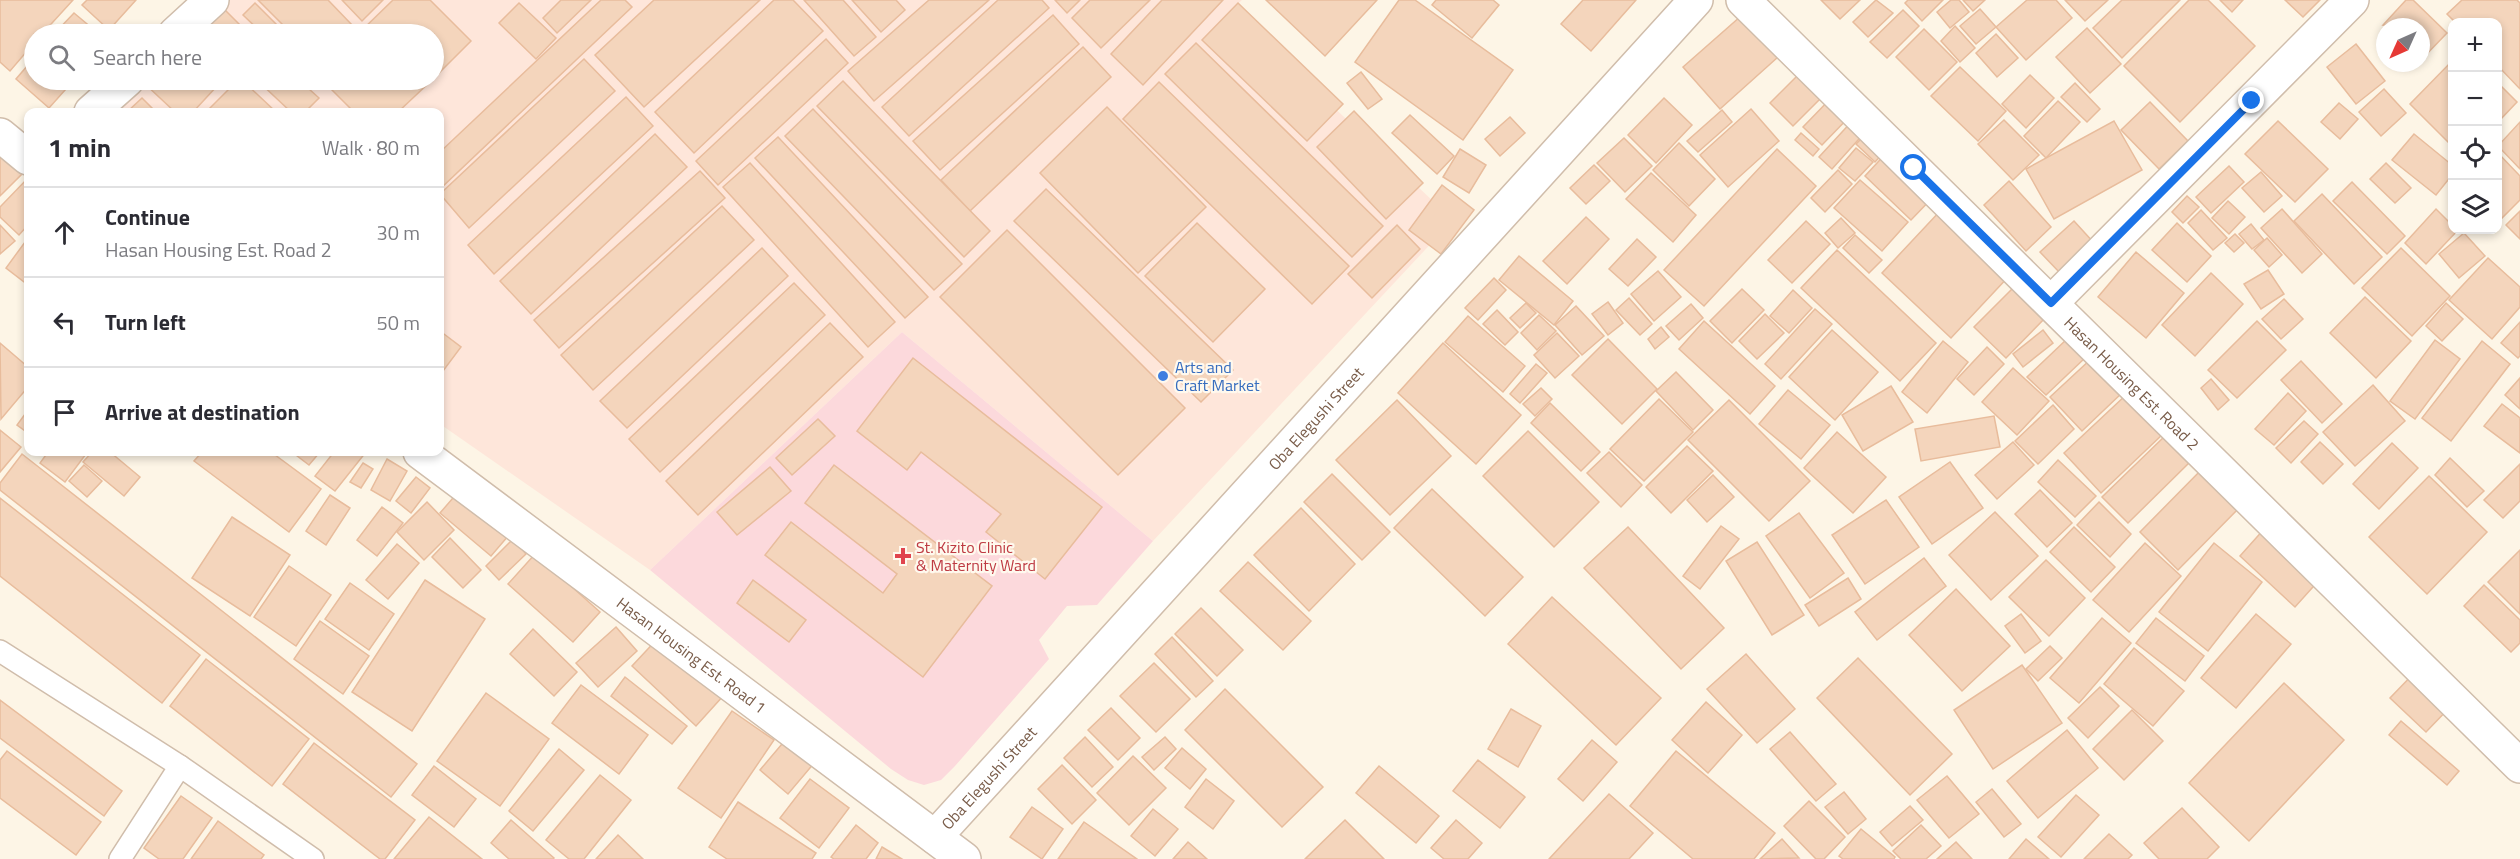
<!DOCTYPE html>
<html lang="en">
<head>
<meta charset="utf-8">
<style>
	body { margin:0; font-family:"Titillium Web",sans-serif; background:#f7f7f7; color:#2b2b33 }
	.controls { position:absolute; right:18px; top:18px; display:grid; overflow:hidden; border-radius:12px; box-shadow:0 3px 9px #0003 }
	.controls button { width:54px; height:54px; display:grid; place-items:center; padding:0; border:0; border-bottom:2px solid #e1e1e2; background:#fff; color:#2b2b33; font:30px sans-serif }
	.compass { position:absolute; left:2376px; top:18px; width:54px; height:54px; border-radius:50%; background:#fff; box-shadow:0 3px 9px #0003; rotate:225deg }
	.stop { position:absolute; width:18px; height:18px; margin:-14px; border:4px solid #1a73e8; border-radius:50%; background:#fff }
	.stop.end { background:#1a73e8; border-color:#fff; box-shadow:0 2px 6px #0008 }
	.list { margin:0; padding:0; list-style:none }
	h2 { display:flex; justify-content:space-between; align-items:center; height:78px; margin:0; padding:0 24px; font-size:26px }
	h2 small { font-size:20px; font-weight:400; color:#7c7c81 }
	.list li { display:grid; grid-template-columns:39px 1fr auto; gap:18px; align-items:center; box-sizing:border-box; height:90px; padding:0 24px; border-top:2px solid #e1e1e2 }
	.list b { display:block; font-size:22px; white-space:nowrap }
	.list p { margin:0; font-size:20px; white-space:nowrap; color:#7c7c81 }
	.list em { font-size:20px; font-style:normal; color:#7c7c81 }
	.icon { flex:none; width:33px; height:33px; fill:none; stroke:currentColor; stroke-width:2; stroke-linecap:round; stroke-linejoin:round }
	.map { position:relative; flex:none; width:2520px; height:859px; overflow:hidden }
	.search { position:absolute; background:#fff; box-shadow:0 3px 9px #0003; left:24px; top:24px; width:420px; height:66px; display:flex; align-items:center; gap:15px; box-sizing:border-box; padding:0 21px; border-radius:33px; color:#7c7c81; font-size:22px }
	.panel { position:absolute; background:#fff; box-shadow:0 3px 9px #0003; left:24px; top:108px; width:420px; height:348px; border-radius:12px }
	.map>svg:first-child { display:block }
</style>
</head>
<body>
<div class="map">
<svg width="2520" height="859" viewBox="0 0 2520 859">
	<rect width="100%" height="100%" fill="#fdf5e6"/>
	<polygon fill="#fee6da" points="221,0 1242,0 1231,10 1453,220 1153,541 902,332 650,570 440,424 440,112 103,112 135,80 434,80 434,34 184,34"/>
	<polygon fill="#fcd9dc" points="902,332 1153,541 1097,605 1067,606 1039,640 1049,659 955,766 941,780 924,785 908,780 891,769 650,570"/>
	<g fill="#f4d5bc" stroke="#e8bc9c" stroke-width="1.5">
		<polygon points="0,0 73,0 42,34 34,34 34,43 10,71 0,62"/>
		<polygon points="87,0 136,0 109,30 82,5"/>
		<polygon points="258,0 328,0 352,25 342,34 292,34"/>
		<polygon points="342,0 383,0 362,21"/>
		<polygon points="393,0 430,0 471,41 434,78 434,34 358,34"/>
		<polygon points="561,0 591,0 557,33 543,18"/>
		<polygon points="601,0 625,0 632,7 440,189 440,152"/>
		<polygon points="654,0 760,0 644,107 595,55"/>
		<polygon points="774,0 793,0 823,31 694,153 655,112"/>
		<polygon points="804,0 843,0 876,37 854,56"/>
		<polygon points="852,0 896,0 905,10 881,32"/>
		<polygon points="929,0 989,0 874,101 848,71"/>
		<polygon points="998,0 1042,0 1049,8 909,136 882,107"/>
		<polygon points="1055,0 1080,0 1067,13"/>
		<polygon points="1090,0 1150,0 1101,48 1072,18"/>
		<polygon points="1162,0 1223,0 1143,85 1111,54"/>
		<polygon points="1266,0 1377,0 1325,56"/>
		<polygon points="1399,0 1415,0 1513,70 1463,140 1355,62"/>
		<polygon points="1436,0 1493,0 1499,5 1472,38 1432,5"/>
		<polygon points="1583,0 1636,0 1591,51 1561,24"/>
		<polygon points="1821,0 1860,0 1840,19"/>
		<polygon points="1876,0 1893,13 1868,37 1853,22"/>
		<polygon points="1908,0 1943,0 1922,21 1905,3"/>
		<polygon points="1951,0 1959,0 1969,12 1950,28 1937,12"/>
		<polygon points="1963,0 1985,0 1973,11"/>
		<polygon points="2027,0 2056,0 2072,18 2026,60 1996,27"/>
		<polygon points="2065,0 2108,0 2085,21"/>
		<polygon points="2122,0 2180,0 2122,58 2093,28"/>
		<polygon points="2189,0 2208,0 2255,46 2180,122 2124,66"/>
		<polygon points="2220,0 2243,0 2232,12"/>
		<polygon points="2285,0 2320,0 2303,17"/>
		<polygon points="2406,0 2413,0 2447,33 2421,60 2421,27 2383,25"/>
		<polygon points="2462,0 2517,0 2520,3 2520,89 2498,66 2498,22 2455,22 2447,14"/>
		<polygon points="255,3 286,34 263,34 243,15"/>
		<polygon points="519,3 556,38 536,59 499,23"/>
		<polygon points="1238,3 1343,104 1307,141 1202,40"/>
		<polygon points="221,6 244,29 239,34 193,34"/>
		<polygon points="1980,9 1996,27 1976,44 1960,26"/>
		<polygon points="1903,10 1919,26 1887,58 1870,42"/>
		<polygon points="74,13 99,34 54,34"/>
		<polygon points="1053,15 1079,44 940,170 913,141"/>
		<polygon points="1741,16 1778,57 1720,109 1683,67"/>
		<polygon points="1955,26 1975,48 1960,62 1941,41"/>
		<polygon points="2087,28 2121,64 2090,93 2056,57"/>
		<polygon points="1924,29 1957,62 1929,90 1896,57"/>
		<polygon points="1996,34 2018,58 1997,77 1976,53"/>
		<polygon points="826,39 848,63 718,185 696,161"/>
		<polygon points="1196,43 1383,226 1352,257 1165,74"/>
		<polygon points="2356,44 2385,81 2356,104 2327,67"/>
		<polygon points="1083,47 1111,77 970,211 941,180"/>
		<polygon points="34,58 34,80 74,80 49,108 16,79"/>
		<polygon points="584,59 615,91 469,228 440,194"/>
		<polygon points="2452,61 2452,146 2410,104"/>
		<polygon points="1960,67 2006,111 1978,141 1931,96"/>
		<polygon points="1803,70 1826,93 1793,126 1770,103"/>
		<polygon points="1361,72 1382,99 1368,109 1347,83"/>
		<polygon points="2030,75 2054,98 2026,128 2002,104"/>
		<polygon points="147,80 210,80 217,86 193,112 175,112 144,83"/>
		<polygon points="238,80 242,80 276,112 206,112"/>
		<polygon points="257,80 299,80 319,98 305,112 291,112"/>
		<polygon points="322,80 432,80 398,112 354,112"/>
		<polygon points="843,81 990,231 964,257 817,106"/>
		<polygon points="1159,82 1349,266 1312,304 1123,119"/>
		<polygon points="2075,83 2100,109 2087,122 2061,97"/>
		<polygon points="2498,83 2517,102 2498,122"/>
		<polygon points="2384,89 2406,113 2381,136 2359,112"/>
		<polygon points="1833,96 1852,114 1822,145 1803,127"/>
		<polygon points="626,97 653,126 494,274 468,245"/>
		<polygon points="142,98 156,112 127,112"/>
		<polygon points="1664,98 1692,125 1656,163 1628,135"/>
		<polygon points="2058,101 2080,122 2046,158 2024,136"/>
		<polygon points="2150,102 2188,141 2159,169 2121,130"/>
		<polygon points="2339,103 2358,119 2340,139 2321,122"/>
		<polygon points="1107,107 1206,207 1138,273 1040,173"/>
		<polygon points="813,109 962,264 934,290 785,136"/>
		<polygon points="1751,109 1779,141 1728,187 1700,155"/>
		<polygon points="1722,110 1732,122 1698,152 1687,141"/>
		<polygon points="1354,111 1423,183 1386,219 1317,147"/>
		<polygon points="1410,115 1454,156 1437,174 1392,133"/>
		<polygon points="1510,117 1525,133 1500,156 1485,139"/>
		<polygon points="1854,119 1867,130 1832,169 1819,157"/>
		<polygon points="2004,120 2039,155 2013,180 1978,144"/>
		<polygon points="2114,121 2142,170 2054,219 2026,169"/>
		<polygon points="2278,121 2328,169 2295,202 2245,154"/>
		<polygon points="2520,122 2520,169 2498,146"/>
		<polygon points="1870,130 1889,147 1875,162 1856,144"/>
		<polygon points="1801,133 1819,149 1813,156 1795,140"/>
		<polygon points="655,134 687,167 531,314 500,281"/>
		<polygon points="2414,134 2452,165 2452,175 2436,195 2392,160"/>
		<polygon points="778,137 928,297 905,318 755,158"/>
		<polygon points="1624,138 1652,166 1625,192 1597,163"/>
		<polygon points="1679,143 1715,179 1689,206 1653,170"/>
		<polygon points="1856,148 1873,162 1855,181 1839,168"/>
		<polygon points="1460,149 1486,165 1469,193 1443,177"/>
		<polygon points="1777,149 1816,186 1704,306 1664,270"/>
		<polygon points="1890,149 1936,194 1911,220 1865,176"/>
		<polygon points="2498,153 2520,176 2520,200 2501,219 2498,215"/>
		<polygon points="0,156 23,173 0,196"/>
		<polygon points="750,163 895,322 868,347 723,187"/>
		<polygon points="2386,163 2411,188 2395,203 2370,179"/>
		<polygon points="1594,165 1610,181 1586,204 1570,188"/>
		<polygon points="2229,166 2244,182 2211,213 2196,197"/>
		<polygon points="1838,170 1852,184 1825,212 1811,198"/>
		<polygon points="700,171 725,198 559,348 534,320"/>
		<polygon points="2261,172 2282,196 2264,212 2242,188"/>
		<polygon points="1651,173 1696,215 1673,242 1626,199"/>
		<polygon points="27,179 28,225 19,235 0,217 0,207"/>
		<polygon points="1860,180 1908,222 1882,251 1834,208"/>
		<polygon points="2009,181 2051,227 2026,251 1984,205"/>
		<polygon points="2352,182 2405,236 2387,254 2333,201"/>
		<polygon points="1442,185 1474,210 1441,254 1409,230"/>
		<polygon points="1046,189 1233,370 1201,402 1014,221"/>
		<polygon points="2322,194 2382,257 2354,284 2294,221"/>
		<polygon points="2187,196 2199,207 2183,223 2172,212"/>
		<polygon points="2228,201 2245,217 2229,234 2212,218"/>
		<polygon points="722,206 754,240 593,390 561,355"/>
		<polygon points="2282,209 2322,254 2302,273 2261,228"/>
		<polygon points="2436,209 2452,225 2452,230 2458,230 2426,264 2405,243"/>
		<polygon points="1941,210 2010,275 1951,338 1882,273"/>
		<polygon points="2201,210 2227,238 2213,250 2188,223"/>
		<polygon points="2520,211 2520,239 2506,225"/>
		<polygon points="1586,217 1609,239 1567,284 1543,261"/>
		<polygon points="1841,218 1855,233 1838,248 1825,233"/>
		<polygon points="1806,221 1830,244 1792,283 1768,260"/>
		<polygon points="2074,221 2094,243 2060,273 2040,252"/>
		<polygon points="1197,223 1265,289 1213,342 1145,276"/>
		<polygon points="2177,223 2211,256 2187,282 2152,250"/>
		<polygon points="2251,224 2264,240 2252,249 2239,234"/>
		<polygon points="0,225 15,241 0,254"/>
		<polygon points="1397,225 1420,249 1372,298 1348,274"/>
		<polygon points="1007,230 1185,408 1118,475 940,297"/>
		<polygon points="2464,233 2485,256 2459,278 2439,254"/>
		<polygon points="2235,234 2244,243 2234,252 2225,243"/>
		<polygon points="1855,235 1882,260 1869,273 1843,248"/>
		<polygon points="28,238 28,285 6,268"/>
		<polygon points="2267,238 2282,255 2269,267 2254,250"/>
		<polygon points="1637,239 1656,257 1628,286 1609,269"/>
		<polygon points="762,248 788,276 627,428 600,401"/>
		<polygon points="2401,248 2450,296 2412,336 2362,288"/>
		<polygon points="1837,250 1936,343 1900,381 1801,288"/>
		<polygon points="2136,252 2184,293 2146,338 2098,297"/>
		<polygon points="1519,256 1573,301 1554,325 1499,280"/>
		<polygon points="2488,258 2520,287 2520,307 2492,339 2449,300"/>
		<polygon points="2268,270 2284,294 2261,309 2244,284"/>
		<polygon points="1658,271 1681,297 1654,321 1631,294"/>
		<polygon points="2211,273 2243,304 2195,356 2162,325"/>
		<polygon points="1494,278 1506,290 1478,320 1465,308"/>
		<polygon points="794,283 825,315 660,472 629,439"/>
		<polygon points="2016,285 2047,316 2006,358 1974,327"/>
		<polygon points="1742,289 1764,310 1732,343 1710,321"/>
		<polygon points="1793,290 1812,308 1789,333 1770,316"/>
		<polygon points="2365,297 2411,341 2376,378 2330,333"/>
		<polygon points="1629,298 1652,324 1640,335 1616,310"/>
		<polygon points="2284,299 2303,319 2281,339 2262,319"/>
		<polygon points="1608,302 1623,323 1608,335 1592,314"/>
		<polygon points="1526,303 1536,313 1520,328 1510,318"/>
		<polygon points="2446,303 2463,319 2442,341 2426,326"/>
		<polygon points="1691,304 1703,318 1679,340 1666,326"/>
		<polygon points="1576,306 1604,336 1582,355 1555,325"/>
		<polygon points="1815,309 1832,324 1781,379 1765,364"/>
		<polygon points="1497,310 1518,332 1505,345 1483,324"/>
		<polygon points="1765,314 1784,333 1757,359 1739,341"/>
		<polygon points="1539,315 1556,331 1537,350 1521,333"/>
		<polygon points="1468,316 1525,366 1503,392 1445,342"/>
		<polygon points="1704,321 1775,386 1750,414 1679,349"/>
		<polygon points="2257,321 2286,350 2237,398 2208,370"/>
		<polygon points="2520,322 2520,356 2518,358 2501,343"/>
		<polygon points="830,323 863,357 698,515 666,481"/>
		<polygon points="1661,327 1669,337 1655,349 1648,339"/>
		<polygon points="1832,330 1878,372 1835,420 1789,377"/>
		<polygon points="2043,330 2053,343 2023,367 2013,354"/>
		<polygon points="440,331 461,347 440,375"/>
		<polygon points="1557,333 1579,356 1555,378 1534,355"/>
		<polygon points="2068,338 2086,357 2046,395 2027,377"/>
		<polygon points="1608,339 1657,389 1622,424 1572,375"/>
		<polygon points="2435,340 2460,359 2415,419 2390,401"/>
		<polygon points="1943,341 1968,362 1927,413 1902,392"/>
		<polygon points="2482,341 2510,364 2451,441 2422,418"/>
		<polygon points="0,343 28,367 28,387 1,419"/>
		<polygon points="1443,343 1521,415 1476,464 1398,393"/>
		<polygon points="1987,347 2004,364 1974,395 1957,379"/>
		<polygon points="913,358 1102,507 1045,579 986,532 1001,514 921,452 907,470 857,431"/>
		<polygon points="2092,358 2124,391 2082,431 2050,397"/>
		<polygon points="2301,361 2342,404 2322,423 2281,380"/>
		<polygon points="1536,364 1547,373 1520,403 1510,394"/>
		<polygon points="2013,368 2049,401 2017,435 1982,402"/>
		<polygon points="1676,372 1713,410 1693,430 1656,391"/>
		<polygon points="2520,378 2520,409 2505,395"/>
		<polygon points="2211,379 2229,400 2218,410 2201,388"/>
		<polygon points="2373,385 2405,421 2355,466 2323,432"/>
		<polygon points="1891,386 1913,422 1863,451 1842,415"/>
		<polygon points="1541,388 1552,399 1535,416 1523,404"/>
		<polygon points="1788,390 1830,425 1801,459 1759,424"/>
		<polygon points="2288,393 2306,411 2274,445 2255,429"/>
		<polygon points="2127,394 2164,433 2101,493 2064,453"/>
		<polygon points="1659,399 1693,432 1644,481 1610,449"/>
		<polygon points="1397,400 1451,456 1390,515 1336,460"/>
		<polygon points="1729,400 1810,481 1769,521 1688,440"/>
		<polygon points="1550,403 1600,452 1581,471 1531,423"/>
		<polygon points="2502,404 2520,418 2520,453 2484,426"/>
		<polygon points="2053,405 2074,429 2038,464 2015,441"/>
		<polygon points="28,410 28,433 17,425"/>
		<polygon points="1994,416 2000,447 1921,461 1915,429"/>
		<polygon points="818,419 835,436 792,475 776,458"/>
		<polygon points="2304,421 2318,434 2291,463 2276,448"/>
		<polygon points="0,430 21,447 0,472"/>
		<polygon points="1528,431 1599,502 1554,547 1483,476"/>
		<polygon points="1837,432 1886,477 1853,513 1804,468"/>
		<polygon points="2167,434 2192,460 2128,523 2102,497"/>
		<polygon points="2013,442 2034,465 1997,499 1975,475"/>
		<polygon points="2320,442 2343,464 2323,484 2301,462"/>
		<polygon points="2392,443 2418,468 2379,509 2353,484"/>
		<polygon points="1687,446 1713,471 1671,513 1646,487"/>
		<polygon points="48,452 82,452 86,454 65,482 40,463"/>
		<polygon points="92,452 110,452 140,477 124,496 83,462"/>
		<polygon points="202,452 271,452 321,489 289,532 194,461"/>
		<polygon points="292,452 320,452 309,465"/>
		<polygon points="334,452 366,452 335,491 315,476"/>
		<polygon points="1609,452 1642,485 1621,507 1587,473"/>
		<polygon points="22,454 417,764 391,797 0,490 0,483"/>
		<polygon points="2450,458 2484,491 2467,507 2435,475"/>
		<polygon points="387,459 407,471 390,501 371,490"/>
		<polygon points="2058,460 2096,496 2075,517 2038,482"/>
		<polygon points="1950,462 1983,508 1932,544 1899,497"/>
		<polygon points="363,463 373,469 361,488 350,482"/>
		<polygon points="2520,464 2520,501 2503,518 2484,500"/>
		<polygon points="84,465 102,481 87,497 69,481"/>
		<polygon points="834,465 992,586 923,677 765,555 791,522 883,593 897,574 805,503"/>
		<polygon points="770,467 791,491 737,535 717,512"/>
		<polygon points="2204,467 2242,505 2178,570 2140,532"/>
		<polygon points="1332,474 1390,532 1362,560 1304,502"/>
		<polygon points="1713,475 1734,497 1707,522 1687,500"/>
		<polygon points="2429,476 2487,532 2427,594 2369,537"/>
		<polygon points="416,477 430,488 411,513 396,501"/>
		<polygon points="1432,489 1523,577 1485,616 1394,528"/>
		<polygon points="2040,490 2072,523 2047,547 2015,514"/>
		<polygon points="459,491 509,535 491,556 440,513"/>
		<polygon points="330,495 350,508 326,545 306,531"/>
		<polygon points="0,498 200,655 162,703 0,576"/>
		<polygon points="1886,500 1919,547 1865,584 1832,535"/>
		<polygon points="427,502 454,530 424,560 397,532"/>
		<polygon points="2099,502 2131,534 2110,557 2077,525"/>
		<polygon points="382,507 403,523 377,556 357,540"/>
		<polygon points="1301,508 1355,564 1309,611 1254,555"/>
		<polygon points="1995,512 2038,556 1991,600 1949,555"/>
		<polygon points="1799,513 1844,573 1810,598 1766,536"/>
		<polygon points="232,517 290,555 250,616 192,578"/>
		<polygon points="1721,526 1739,539 1700,589 1683,576"/>
		<polygon points="1628,527 1724,628 1681,669 1584,568"/>
		<polygon points="2074,527 2115,567 2091,592 2050,552"/>
		<polygon points="2265,528 2321,578 2295,607 2240,556"/>
		<polygon points="450,538 481,570 463,588 432,557"/>
		<polygon points="513,539 526,554 499,580 486,566"/>
		<polygon points="1757,542 1804,615 1772,635 1726,561"/>
		<polygon points="2145,543 2181,576 2129,632 2093,600"/>
		<polygon points="2214,543 2262,582 2208,651 2159,612"/>
		<polygon points="397,544 419,563 388,599 366,580"/>
		<polygon points="2520,550 2520,614 2488,582"/>
		<polygon points="535,554 600,612 573,642 508,584"/>
		<polygon points="1924,558 1946,586 1877,640 1855,612"/>
		<polygon points="2046,560 2085,598 2049,636 2009,597"/>
		<polygon points="1248,562 1311,621 1283,650 1220,591"/>
		<polygon points="289,566 331,595 296,646 254,617"/>
		<polygon points="1848,578 1861,599 1819,626 1805,605"/>
		<polygon points="425,580 485,619 412,731 352,692"/>
		<polygon points="753,580 806,620 789,642 737,603"/>
		<polygon points="350,583 394,614 369,650 325,619"/>
		<polygon points="2484,585 2520,620 2520,643 2511,652 2464,606"/>
		<polygon points="1956,589 2010,646 1962,691 1909,635"/>
		<polygon points="1552,597 1661,698 1616,745 1508,644"/>
		<polygon points="1201,608 1243,650 1217,676 1175,634"/>
		<polygon points="2021,614 2041,641 2025,653 2005,626"/>
		<polygon points="2256,614 2291,644 2236,708 2201,678"/>
		<polygon points="2102,618 2131,643 2079,703 2050,678"/>
		<polygon points="2156,618 2204,656 2185,681 2136,643"/>
		<polygon points="320,621 369,656 343,694 294,659"/>
		<polygon points="616,627 637,651 598,687 576,663"/>
		<polygon points="533,629 577,672 554,696 510,654"/>
		<polygon points="660,636 724,695 696,726 632,666"/>
		<polygon points="1172,637 1213,681 1196,697 1155,654"/>
		<polygon points="2050,646 2062,658 2038,681 2026,669"/>
		<polygon points="2134,648 2184,691 2153,726 2104,684"/>
		<polygon points="1746,654 1795,709 1757,743 1707,689"/>
		<polygon points="1858,658 1952,754 1910,795 1817,698"/>
		<polygon points="206,659 309,739 272,786 170,706"/>
		<polygon points="1154,663 1190,699 1156,732 1120,696"/>
		<polygon points="2022,665 2062,723 1993,769 1954,710"/>
		<polygon points="2417,670 2452,705 2426,732 2390,698"/>
		<polygon points="625,677 687,726 672,744 611,696"/>
		<polygon points="2284,683 2344,740 2249,841 2189,783"/>
		<polygon points="581,685 648,735 619,774 552,723"/>
		<polygon points="2100,687 2119,706 2088,738 2068,718"/>
		<polygon points="1225,689 1323,787 1282,827 1185,730"/>
		<polygon points="486,693 549,739 500,806 437,761"/>
		<polygon points="0,700 122,791 104,816 0,738"/>
		<polygon points="1706,702 1742,735 1708,773 1672,740"/>
		<polygon points="1111,708 1140,738 1118,760 1088,730"/>
		<polygon points="1511,709 1541,726 1518,767 1488,749"/>
		<polygon points="2132,710 2163,741 2124,780 2093,749"/>
		<polygon points="732,711 774,740 721,818 678,788"/>
		<polygon points="2401,721 2459,771 2447,785 2389,735"/>
		<polygon points="2067,730 2098,768 2038,818 2007,781"/>
		<polygon points="1790,732 1836,784 1816,801 1770,749"/>
		<polygon points="1085,737 1113,767 1092,787 1064,758"/>
		<polygon points="1165,737 1176,749 1154,770 1142,757"/>
		<polygon points="787,738 815,762 788,794 760,770"/>
		<polygon points="1592,740 1617,762 1583,801 1558,779"/>
		<polygon points="314,743 415,820 385,859 380,859 283,784"/>
		<polygon points="1182,748 1206,769 1190,789 1165,768"/>
		<polygon points="559,749 584,770 533,831 509,811"/>
		<polygon points="7,751 101,822 76,855 0,798 0,760"/>
		<polygon points="1676,751 1775,833 1754,859 1693,859 1630,806"/>
		<polygon points="1133,756 1166,788 1129,825 1097,793"/>
		<polygon points="1478,760 1525,797 1500,828 1453,791"/>
		<polygon points="1062,765 1096,800 1072,824 1038,789"/>
		<polygon points="434,766 476,799 454,827 412,795"/>
		<polygon points="1379,766 1439,816 1416,843 1356,793"/>
		<polygon points="600,775 631,800 584,859 569,859 546,840"/>
		<polygon points="1947,776 1979,814 1949,838 1917,800"/>
		<polygon points="810,779 849,808 819,848 780,818"/>
		<polygon points="1206,779 1234,801 1213,829 1185,807"/>
		<polygon points="1992,789 2021,824 2004,837 1976,802"/>
		<polygon points="1844,792 1866,819 1848,834 1825,807"/>
		<polygon points="1609,794 1653,833 1629,859 1549,859"/>
		<polygon points="2076,795 2099,815 2061,857 2038,837"/>
		<polygon points="181,796 212,818 183,859 159,859 144,848"/>
		<polygon points="1809,801 1845,837 1824,859 1816,859 1784,826"/>
		<polygon points="738,802 816,853 812,859 727,859 709,847"/>
		<polygon points="1910,806 1923,820 1892,846 1880,832"/>
		<polygon points="1032,807 1063,829 1042,859 1010,837"/>
		<polygon points="2182,808 2219,847 2207,859 2159,859 2144,843"/>
		<polygon points="1153,809 1178,829 1155,856 1131,836"/>
		<polygon points="429,817 482,859 394,859"/>
		<polygon points="511,820 554,858 553,859 509,859 491,843"/>
		<polygon points="1345,820 1384,859 1305,859"/>
		<polygon points="1456,820 1482,843 1468,859 1444,859 1431,848"/>
		<polygon points="218,821 264,855 261,859 191,859"/>
		<polygon points="1084,822 1137,859 1058,859"/>
		<polygon points="856,825 878,843 866,859 834,859 831,857"/>
		<polygon points="1921,825 1941,846 1926,859 1901,859 1893,851"/>
		<polygon points="1861,829 1895,857 1894,859 1843,859 1839,856"/>
		<polygon points="2109,834 2132,855 2128,859 2084,859"/>
		<polygon points="618,835 643,859 596,859"/>
		<polygon points="1782,839 1799,858 1760,859"/>
		<polygon points="2026,839 2049,859 2009,859"/>
		<polygon points="1188,842 1207,859 1173,859"/>
		<polygon points="1956,842 1972,859 1937,859"/>
		<polygon points="882,847 902,859 876,859"/>
	</g>
	<g fill="none" stroke-linecap="round" stroke-linejoin="round">
		<g stroke="#d0bdab" stroke-width="24">
			<g id="service">
				<polyline points="0,651 180,766 313,859"/>
				<polyline points="120,859 180,766"/>
			</g>
		</g>
		<g stroke="#d0bdab" stroke-width="36">
			<g id="minor">
				<path id="s1" d="M1743,0L2520,766"/>
				<polyline points="175,34 212,0"/>
				<polyline points="91,112 127,80"/>
				<polyline points="0,135 28,158"/>
				<polyline points="2051,303 2352,0"/>
				<path id="s2" d="M420,452L964,859"/>
				<path id="s3" d="M935,837L1696,0"/>
			</g>
		</g>
		<use href="#service" stroke="#fff" stroke-width="21"/>
		<use href="#minor" stroke="#fff" stroke-width="33"/>
	</g>
	<g fill="none" stroke-linecap="round" stroke-linejoin="round">
		<polyline stroke="#1a73e8" stroke-width="8" points="1914,168 2051,303 2252,101"/>
	</g>
	<circle fill="#3f7fe0" stroke="#fff9ee" stroke-width="2" cx="1163" cy="376" r="6"/>
	<path fill="#e0444e" stroke="#fff9ee" stroke-width="2" d="M900 547h6v6h6v6h-6v6h-6v-6h-6v-6h6z"/>
	<g text-anchor="middle" stroke-width="4.5" stroke-linejoin="round" paint-order="stroke">
		<g font-size="16" fill="#366cbe" stroke="#fff9ee" text-anchor="start">
			<text x="1175" y="373">Arts and<tspan x="1175" dy="18">Craft Market</tspan></text>
		</g>
		<g font-size="16" fill="#795c49" stroke="#fff9ee">
			<text dy="6" stroke="none"><textPath href="#s1" startOffset="546">Hasan Housing Est. Road 2</textPath></text>
			<text dy="6" stroke="none"><textPath href="#s3" startOffset="566">Oba Elegushi Street</textPath></text>
			<text dy="6" stroke="none"><textPath href="#s2" startOffset="339">Hasan Housing Est. Road 1</textPath></text>
			<text dy="6" stroke="none"><textPath href="#s3" startOffset="80">Oba Elegushi Street</textPath></text>
		</g>
		<g font-size="16" fill="#be3a42" stroke="#fff9ee" text-anchor="start">
			<text x="916" y="553">St. Kizito Clinic<tspan x="916" dy="18">&amp; Maternity Ward</tspan></text>
		</g>
	</g>
</svg>
<div class="controls">
<button>+</button>
<button>−</button>
<button><svg class="icon" aria-label="locate" viewBox="0 0 24 24"><circle cx="12" cy="12" r="6"/><path d="M12 2v4M12 18v4M2 12h4M18 12h4"/></svg></button>
<button><svg class="icon" aria-label="layers" viewBox="0 0 24 24"><path d="M12 4l9 5-9 5-9-5zM3 14l9 5 9-5"/></svg></button>
</div>
<svg class="compass" viewBox="-18 -18 36 36"><path d="M0-13l5 13h-10z" fill="#e53935"/><path d="M0 13l5-13h-10z" fill="#7c7c81"/></svg>
<div class="stop" style="left:1914px;top:168px"></div>
<div class="stop end" style="left:2252px;top:101px"></div>
<div class="search"><svg class="icon" aria-label="search" viewBox="0 0 24 24"><circle cx="10" cy="10" r="6"/><path d="M15 15l6 6"/></svg>Search here</div>
<section class="panel">
<h2>1 min<small>Walk · 80 m</small></h2>
<ul class="list">
<li><svg class="icon" aria-label="ahead" viewBox="0 0 24 24"><path d="M12 20V5M6 11l6-6 6 6"/></svg><div><b>Continue</b><p>Hasan Housing Est. Road 2</p></div><em>30 m</em></li>
<li><svg class="icon" aria-label="left" viewBox="0 0 24 24"><path d="M17 20v-9H6M10 6l-5 5 5 5"/></svg><div><b>Turn left</b></div><em>50 m</em></li>
<li><svg class="icon" aria-label="arrive" viewBox="0 0 24 24"><path d="M6 21V4h12l-3 4 3 4H6"/></svg><div><b>Arrive at destination</b></div></li>
</ul>
</section>
</div>
</body>
</html>
